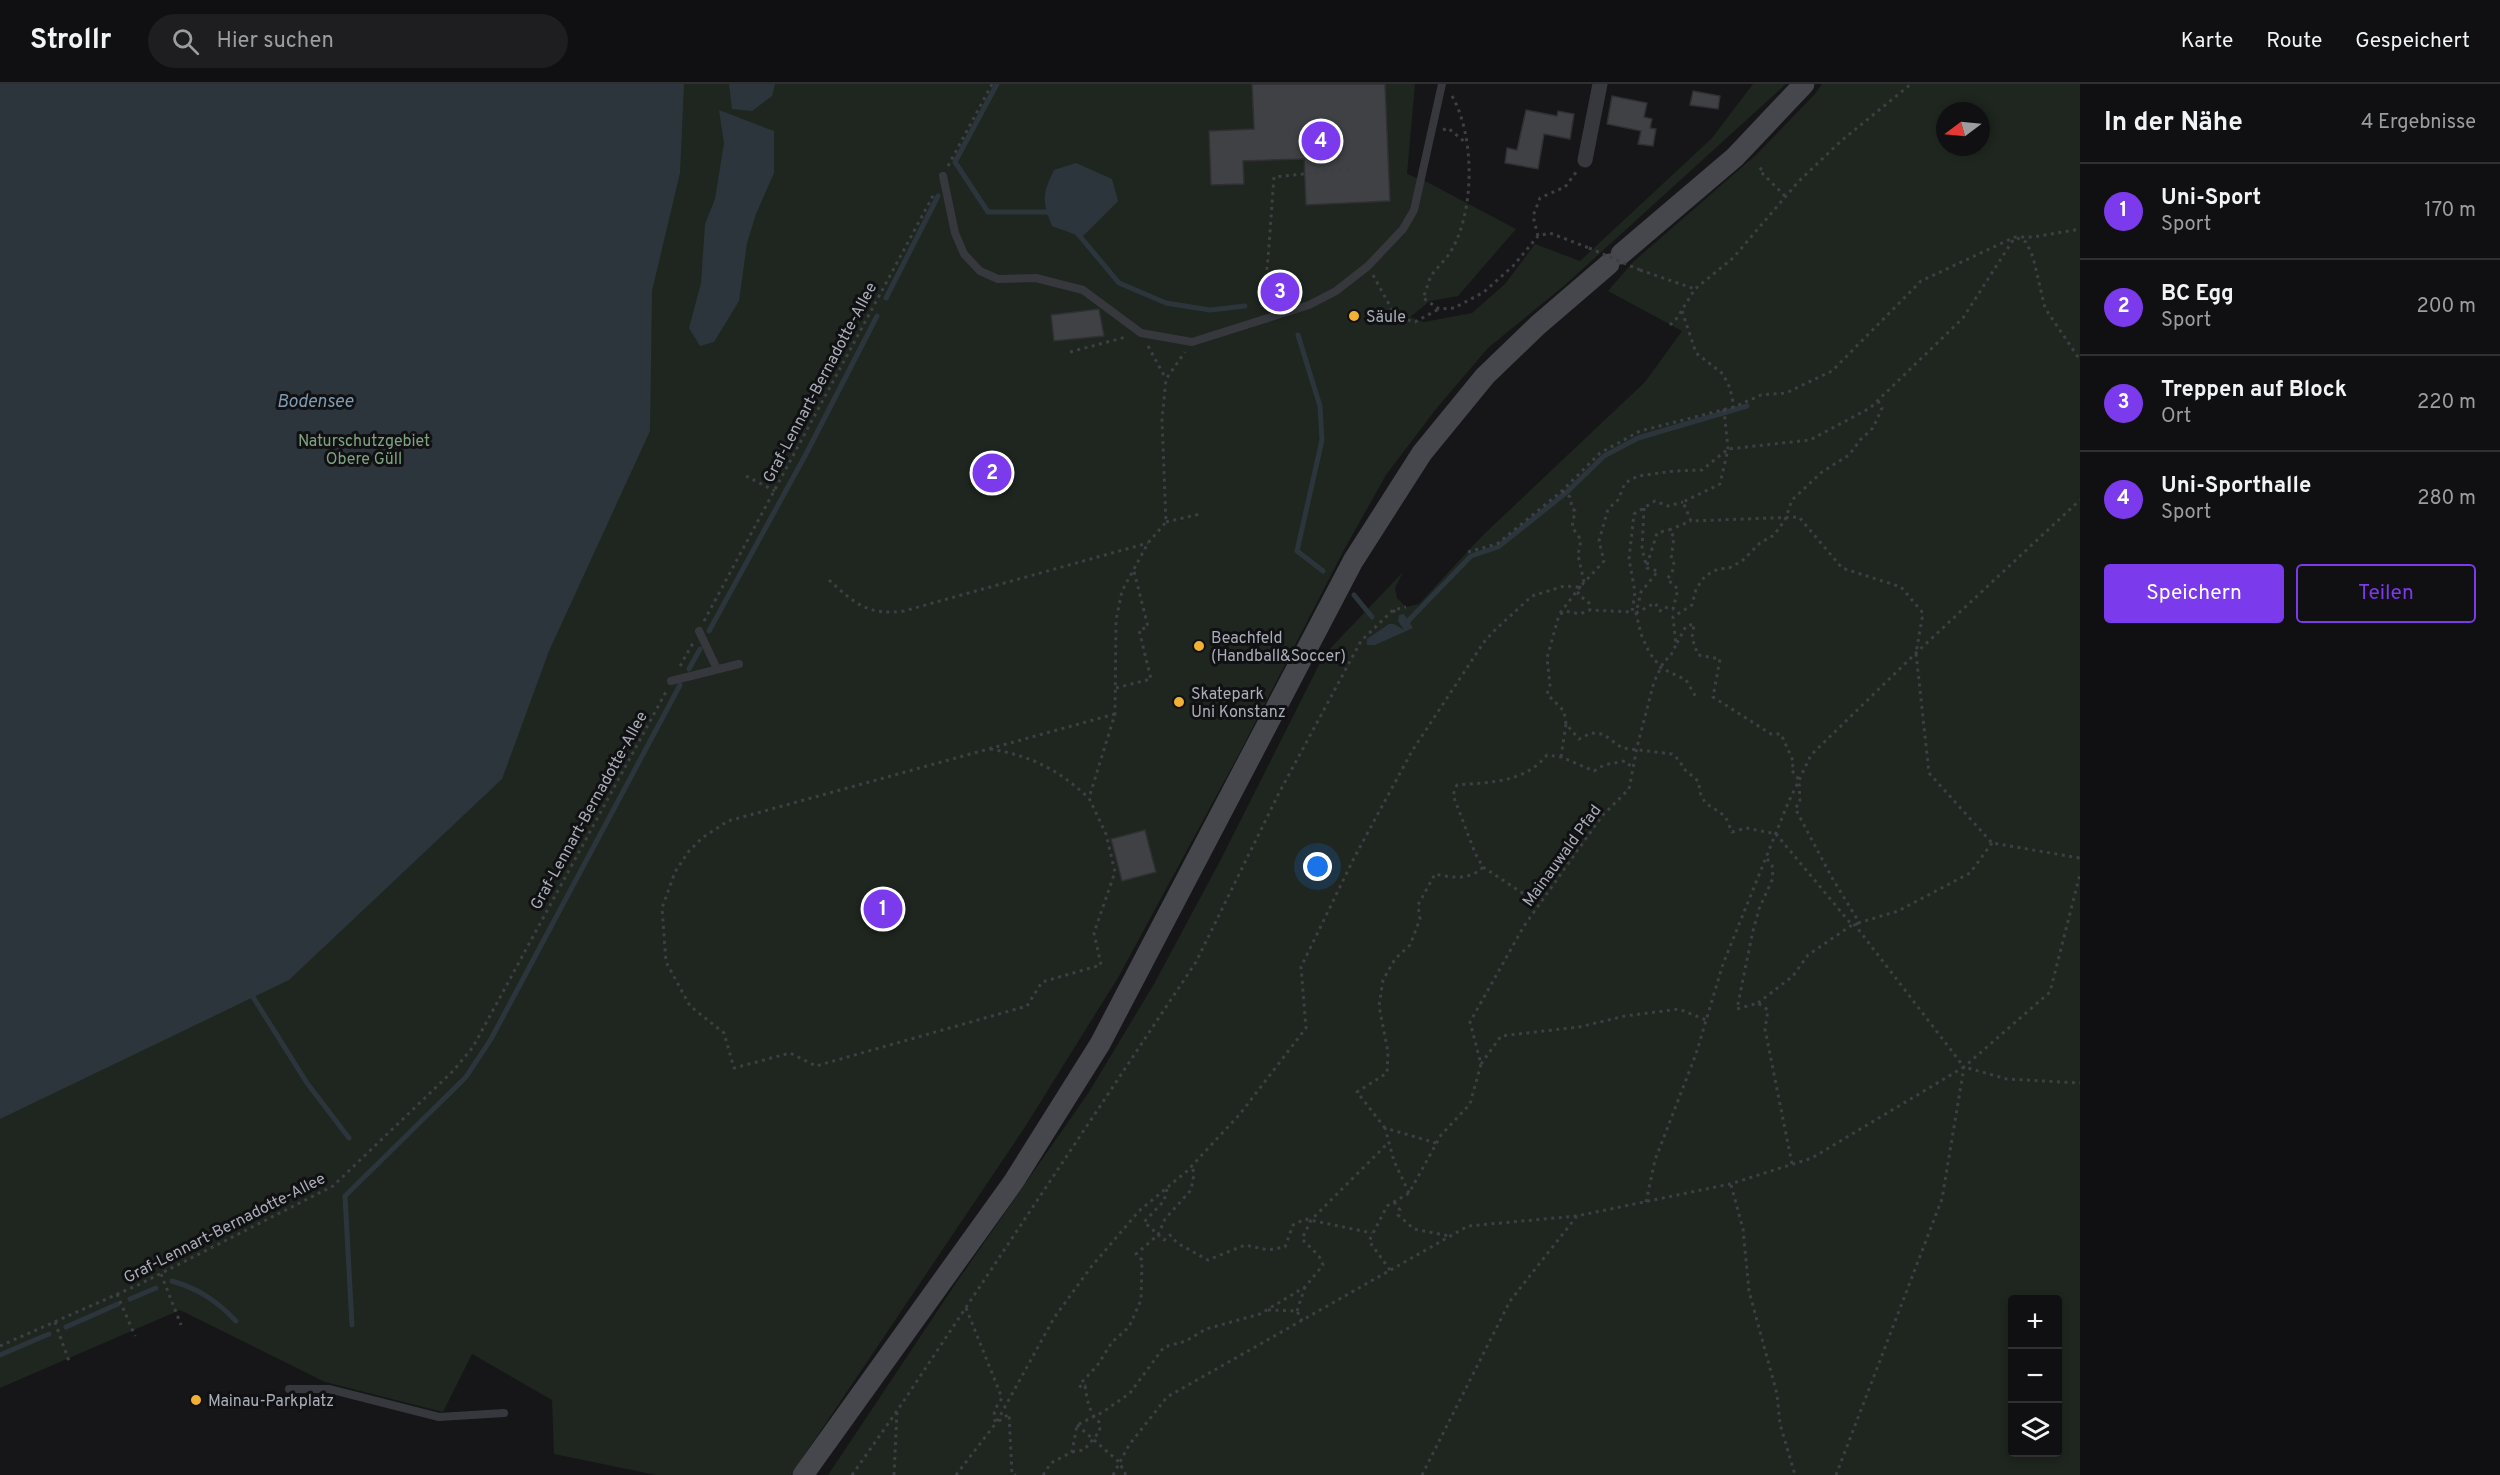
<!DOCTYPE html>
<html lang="de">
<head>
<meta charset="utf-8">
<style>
	body { margin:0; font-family:Overpass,sans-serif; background:#1e1e20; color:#f1f3f6 }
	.controls { position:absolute; right:18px; bottom:18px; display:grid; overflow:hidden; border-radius:6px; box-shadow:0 3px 9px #0003 }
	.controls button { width:54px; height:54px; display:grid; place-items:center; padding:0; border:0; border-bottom:2px solid #303032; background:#101012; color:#f1f3f6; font:30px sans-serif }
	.compass { position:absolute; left:1936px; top:18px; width:54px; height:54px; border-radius:50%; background:#101012; box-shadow:0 3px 9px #0003; rotate:254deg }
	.you { position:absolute; left:1318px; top:783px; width:21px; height:21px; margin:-15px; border:4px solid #fff; border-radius:50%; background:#1a73e8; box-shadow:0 0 0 9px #1a73e833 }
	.badge { display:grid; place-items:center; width:39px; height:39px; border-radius:50%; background:#7c3aed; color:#fff; font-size:20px; font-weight:700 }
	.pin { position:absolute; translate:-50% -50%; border:3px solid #fff; box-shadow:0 2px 6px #0006 }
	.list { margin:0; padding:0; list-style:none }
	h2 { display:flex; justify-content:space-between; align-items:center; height:78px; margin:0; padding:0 24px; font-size:26px }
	h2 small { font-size:20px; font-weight:400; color:#9c9d9f }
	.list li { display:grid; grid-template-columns:39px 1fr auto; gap:18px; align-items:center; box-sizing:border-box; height:96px; padding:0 24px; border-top:2px solid #303032 }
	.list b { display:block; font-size:22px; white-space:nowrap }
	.list p { margin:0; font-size:20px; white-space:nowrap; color:#9c9d9f }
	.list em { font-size:20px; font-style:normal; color:#9c9d9f }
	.actions { display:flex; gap:12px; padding:18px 24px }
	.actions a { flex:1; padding:14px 0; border:2px solid #7c3aed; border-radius:6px; text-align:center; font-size:21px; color:#7c3aed }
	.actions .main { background:#7c3aed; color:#fff }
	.icon { flex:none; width:33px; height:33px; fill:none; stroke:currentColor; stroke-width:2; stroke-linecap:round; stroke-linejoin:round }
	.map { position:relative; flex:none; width:2080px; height:1391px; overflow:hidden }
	header { display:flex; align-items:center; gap:36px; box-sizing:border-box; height:84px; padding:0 30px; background:#101012; border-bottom:2px solid #303032 }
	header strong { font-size:28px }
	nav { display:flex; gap:33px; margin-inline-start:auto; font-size:21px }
	.search { width:420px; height:54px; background:#1e1e20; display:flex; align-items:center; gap:15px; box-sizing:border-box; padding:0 21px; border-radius:33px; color:#9c9d9f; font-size:22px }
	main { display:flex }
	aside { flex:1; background:#101012 }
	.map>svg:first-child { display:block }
</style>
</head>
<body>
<header>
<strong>Strollr</strong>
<div class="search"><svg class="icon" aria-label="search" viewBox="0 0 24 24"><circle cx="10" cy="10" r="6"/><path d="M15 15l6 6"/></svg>Hier suchen</div>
<nav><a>Karte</a><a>Route</a><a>Gespeichert</a></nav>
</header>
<main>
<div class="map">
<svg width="2080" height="1391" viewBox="0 0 2080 1391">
	<rect width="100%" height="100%" fill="#161618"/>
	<g fill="#1e261f" fill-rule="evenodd">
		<polygon points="0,0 1415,0 1407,90 1427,98 1516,145 1458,212 1430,217 1410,233 1424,238 1472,229 1505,200 1535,160 1580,177 1712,54 1753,0 1786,0 1565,201 1488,264 1436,325 1386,391 1345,464 1239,670 1119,892 1025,1043 791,1391 656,1391 554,1370 552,1316 472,1270 443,1328 325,1298 180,1226 0,1304"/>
		<path d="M1822,0H2080V1391H828L956,1199L1089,1008L1154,900L1220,777L1324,571L1403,488L1395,504L1397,514L1406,523L1419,520L1481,453L1645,298L1682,247L1608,207L1633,178L1757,70L1814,11ZM1945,27H1981V63H1945ZM2012,1216H2058V1368H2012Z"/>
	</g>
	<g fill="#2c353c">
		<polygon points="0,0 684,0 680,89 652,207 650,347 549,567 502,695 289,896 0,1035"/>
		<polygon points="729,0 775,0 772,12 752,27 732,25"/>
		<polygon points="719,26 774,47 774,89 756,130 747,159 739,217 714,258 700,262 689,244 701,199 705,140 715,115 724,59"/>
		<path d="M1076,79L1112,95L1118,117L1082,153L1052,142C1042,116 1042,111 1054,86Z"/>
		<polygon points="1404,530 1413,544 1375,561 1367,561 1367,555 1389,540 1394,540 1404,546 1398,537 1399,531"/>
	</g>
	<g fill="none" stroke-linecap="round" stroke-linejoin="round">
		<g stroke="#2c353c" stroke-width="5">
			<polyline points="997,0 955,78 988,128 1047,128 1050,130"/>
			<polyline points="1078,150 1119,199 1166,219 1210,226 1245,222"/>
			<polyline points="886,214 938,112"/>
			<polyline points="1298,251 1320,322 1322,356 1297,467 1323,487"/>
			<polyline points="1354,511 1372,533"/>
			<polyline points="1407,541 1409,536 1471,472 1498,463 1567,408 1604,372 1638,354 1747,322"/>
			<polyline points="709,547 806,370 877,232"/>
			<polyline points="689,585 700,565"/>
			<polyline points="253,913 307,999 349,1054"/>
			<path d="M172,1197C199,1205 217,1217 236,1237"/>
			<polyline points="130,1215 156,1204"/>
			<polyline points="352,1241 345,1112 466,993 491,955 680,601"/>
			<polyline points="66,1243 118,1220"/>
			<polyline points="0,1271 49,1250"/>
		</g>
	</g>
	<g fill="#404145" stroke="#303034" stroke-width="1.5">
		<polygon points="1252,0 1385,0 1390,117 1306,121 1304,75 1243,77 1244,100 1211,101 1209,47 1254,45"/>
		<polygon points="1693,7 1720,12 1718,25 1690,21"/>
		<polygon points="1612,12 1647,19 1644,33 1652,35 1650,44 1656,45 1653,62 1638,60 1641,47 1607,40"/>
		<polygon points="1526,26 1557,32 1558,27 1574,30 1570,55 1544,50 1538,85 1505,79 1507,64 1517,66"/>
		<polygon points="1099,225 1104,252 1054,257 1051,231"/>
		<polygon points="1145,746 1156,788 1122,797 1111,755"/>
	</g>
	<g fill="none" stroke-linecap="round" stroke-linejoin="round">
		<g stroke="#3d3f44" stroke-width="3" stroke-dasharray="3 4.5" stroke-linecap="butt">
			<path d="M1452,12C1475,52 1475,127 1451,167C1446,176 1437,183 1431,192C1428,199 1426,207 1423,214L1439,225L1454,224L1484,208L1514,181L1538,152L1550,149L1589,164"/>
			<polyline points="1443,46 1448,44 1466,59"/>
			<polyline points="948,82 992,0"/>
			<polyline points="1762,84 1759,86 1786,113"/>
			<polyline points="1538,152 1533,132 1540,114 1565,103 1577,87"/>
			<polyline points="2017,154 2026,158 2033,173 2045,224 2080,276"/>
			<polyline points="1640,186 1695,205"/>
			<polyline points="1373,191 1396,233 1415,238 1439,225"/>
			<polyline points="1262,223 1268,175 1274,93 1350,85"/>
			<polyline points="1682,227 1696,269 1723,290 1730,304 1734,323"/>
			<polyline points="1670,241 1677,234 1695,205 1733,174 1798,98 1841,57 1911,0"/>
			<polyline points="1148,262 1166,295"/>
			<polyline points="1070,268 1126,253"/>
			<polyline points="1724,325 1728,365 1720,400 1683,418 1691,437 1799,433 1842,484 1901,503 1923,529 1916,569 1929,689 1992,759 2080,774"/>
			<polyline points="746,392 775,407"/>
			<polyline points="1562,407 1570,413 1572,424 1575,427 1572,443 1581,456 1578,471 1584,498"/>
			<polyline points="1644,424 1642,465 1647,484 1658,487 1641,508 1636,529 1641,550 1649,568 1661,584 1686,596 1696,613"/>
			<polyline points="1166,438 1200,430"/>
			<polyline points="1468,468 1497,460 1562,407 1600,369 1640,347 1734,323 1761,311 1786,309 1832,287 1921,197 2015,153 2033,153 2080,145"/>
			<polyline points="1647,481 1657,449 1669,446"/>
			<path d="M829,496C854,519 868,532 904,527L1148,459"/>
			<polyline points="1393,526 1397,531"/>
			<polyline points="1560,529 1580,503 1578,510 1589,519 1590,526"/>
			<polyline points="1636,529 1655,519 1660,527 1664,523 1673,525 1678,505 1667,495 1672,489 1674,480 1671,475 1674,453 1669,446 1691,437"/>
			<polyline points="704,537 934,110"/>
			<polyline points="1677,559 1686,542 1694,540 1692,554 1698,571 1720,575 1713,613 1771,650 1781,650 1794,679 1791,685 1799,696 1800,719 1795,724 1831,792 1857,835 1858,839 1855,841"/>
			<polyline points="680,582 693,559"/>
			<polyline points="1116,604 1151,595 1139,546 1148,543 1134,487"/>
			<polyline points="1115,630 728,737 702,754 689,767 675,788 662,824 666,878 690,922 724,949 734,984 790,969 816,982 1027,922 1042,898 1101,881 1094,849 1115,788 1106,750 1089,714 1115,630 1116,536 1122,507 1148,459 1166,438 1162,336 1166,295 1185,268"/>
			<polyline points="1566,640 1564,627 1547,610 1550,601 1547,574 1559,531 1565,527 1580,530 1590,526 1632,528 1635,508 1629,475 1634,430 1655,417 1668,422 1683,418"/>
			<path d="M990,665C1032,672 1057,685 1089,714"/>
			<path d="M1561,673L1566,640L1579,655L1591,649L1603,650L1622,664L1672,670L1680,677L1683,684L1699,698C1699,724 1715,721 1726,734C1728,738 1730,744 1732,748L1746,744L1776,750L1852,841H1855L1964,983"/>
			<polyline points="1767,775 1772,781 1773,794 1759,825 1752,851 1737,925 1758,919 1768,926 1765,945 1792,1080"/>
			<polyline points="1483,783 1539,820"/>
			<polyline points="1858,839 1898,827 1970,789 1992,759"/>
			<polyline points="1758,919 1793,892 1808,871 1852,841"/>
			<polyline points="1481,980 1501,952 1579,943 1625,932 1679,925 1706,936"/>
			<path d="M1385,1044L1357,1008L1387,989L1388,968L1379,922L1383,896L1395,875L1410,861L1420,835L1418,821L1435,790C1451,794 1471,796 1483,783L1475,769L1453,711L1457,701C1491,698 1524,699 1547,671L1561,673L1594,687L1604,681L1625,677L1633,684"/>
			<polyline points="1731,1101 1743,1145 1749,1207 1777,1310 1780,1340 1795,1391"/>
			<polyline points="1167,1105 1164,1117 1144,1138 1164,1156 1170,1151 1177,1159 1208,1176 1245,1161 1268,1166 1285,1163 1293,1141 1305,1135 1372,1149"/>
			<polyline points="1409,1109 1394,1077 1385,1044 1436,1059"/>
			<polyline points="1394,1118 1400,1126 1398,1131 1414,1145 1449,1152"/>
			<polyline points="1646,1118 1655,1076 1696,970 1723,880 1788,719 1811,671 1916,569 2080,416"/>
			<polyline points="1390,1186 1369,1157 1387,1122 1409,1109 1441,1051 1470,1020 1481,980 1470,938 1524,842 1602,732 1629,705 1637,663 1654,598 1664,577 1670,573 1676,561 1673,533 1692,521 1696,505 1705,492 1718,485 1729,484 1742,477 1760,459 1774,451 1785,436 1792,416 1822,388 1849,371 1861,355 1873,344 1882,324 1878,317"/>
			<polyline points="161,1190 181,1241"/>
			<polyline points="117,1210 135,1252"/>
			<path d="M966,1224L1002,1314C997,1322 991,1329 996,1339L1009,1330L1012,1390L1016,1391"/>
			<polyline points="1268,1226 1297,1227 1302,1237"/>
			<polyline points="1297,1227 1305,1203"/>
			<polyline points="55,1238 70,1280"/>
			<polyline points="0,1262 138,1201 333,1102 453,987 473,963 667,606"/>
			<polyline points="1077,1341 1119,1378 1126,1391"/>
			<path d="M1072,1368L1084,1366L1100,1347L1099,1338C1089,1329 1087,1315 1085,1302L1082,1304L1079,1301L1097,1282L1112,1258L1129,1243L1141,1216L1142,1176L1136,1170L1158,1151L1165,1135L1191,1106L1194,1090L1192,1082"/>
			<polyline points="852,1391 897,1327 1196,878 1279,709 1361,557 1393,526 1406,523"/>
			<polyline points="894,1391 897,1327"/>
			<polyline points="956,1391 996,1339 1054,1234 1091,1183 1139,1127 1187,1087 1240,1030 1306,944 1301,883 1354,774 1412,667 1484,558 1496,545 1532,512 1564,502 1580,503 1604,477 1599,457 1608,425 1618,416 1625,399 1638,392 1674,387 1702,386 1728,365 1810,356 1870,324 1963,234 2015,153"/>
			<polyline points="1043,1391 1051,1379 1072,1368 1077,1341 1103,1328 1130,1309 1164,1263 1186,1257 1206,1245 1260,1230 1305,1203 1323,1181 1319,1172 1302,1155 1311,1136 1389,1058"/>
			<polyline points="1113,1391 1129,1361 1167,1313 1468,1142 1577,1132 1730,1100 1812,1074 1964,983 2007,995 2080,999"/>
			<polyline points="1422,1391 1510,1217 1577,1132"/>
			<polyline points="1836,1391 1942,1115 1964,983 2050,908 2080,790"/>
		</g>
		<g stroke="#37383d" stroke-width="8">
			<polyline points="943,92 955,149 964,170 980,187 998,195 1036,194 1083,206 1141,249 1192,258 1309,221 1336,207 1368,182 1403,145 1414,126 1442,0"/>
			<polyline points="699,547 717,585"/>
			<polyline points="671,597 739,580"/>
			<polyline points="289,1305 329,1305 439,1333 504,1329"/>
		</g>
		<polyline stroke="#37383d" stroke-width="15" points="1585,76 1600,0"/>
		<g stroke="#45474d" stroke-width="21">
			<polyline points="1621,170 1735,73 1804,0"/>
			<polyline points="803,1391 1014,1097 1100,960 1353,477 1422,369 1485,292 1538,241 1609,180"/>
		</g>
		<polyline stroke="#3d3f44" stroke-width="3" stroke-dasharray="3 4.5" stroke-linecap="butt" points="1589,164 1640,186"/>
	</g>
	<g fill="#f2b134" stroke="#111113" stroke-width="2">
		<circle cx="1354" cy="232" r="6"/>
		<circle cx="1199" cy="562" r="6"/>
		<circle cx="1179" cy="618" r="6"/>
		<circle cx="196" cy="1316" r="6"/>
	</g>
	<g text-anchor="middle" stroke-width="6" stroke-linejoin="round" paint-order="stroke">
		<g font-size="16" fill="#a8adb8" stroke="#111113" text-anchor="start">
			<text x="1366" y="238">Säule</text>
			<text x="1211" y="559">Beachfeld<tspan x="1211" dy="18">(Handball&amp;Soccer)</tspan></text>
			<text x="1191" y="615">Skatepark<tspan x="1191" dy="18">Uni Konstanz</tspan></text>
			<text x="208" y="1322">Mainau-Parkplatz</text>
		</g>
		<g font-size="16" fill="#a8adb8" stroke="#111113">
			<text transform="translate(819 298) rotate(-62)" y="6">Graf-Lennart-Bernadotte-Allee</text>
			<text transform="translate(588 726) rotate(-61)" y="6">Graf-Lennart-Bernadotte-Allee</text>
			<text transform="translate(1561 771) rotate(-54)" y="6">Mainauwald Pfad</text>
			<text transform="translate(224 1143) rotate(-27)" y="6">Graf-Lennart-Bernadotte-Allee</text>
		</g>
		<g font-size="16" fill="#7fa381" stroke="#111113">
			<text x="364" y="362">Naturschutzgebiet<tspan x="364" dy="18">Obere Güll</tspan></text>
		</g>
		<g font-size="18" font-style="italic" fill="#7f9bb3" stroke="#111113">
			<text x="315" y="323">Bodensee</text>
		</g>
	</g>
</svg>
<div class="controls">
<button>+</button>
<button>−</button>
<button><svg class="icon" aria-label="layers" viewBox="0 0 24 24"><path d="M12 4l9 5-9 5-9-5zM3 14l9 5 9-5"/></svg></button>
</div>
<svg class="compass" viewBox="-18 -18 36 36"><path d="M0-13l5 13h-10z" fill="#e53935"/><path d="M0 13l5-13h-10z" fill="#9c9d9f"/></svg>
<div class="you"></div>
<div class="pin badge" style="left:883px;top:825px">1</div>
<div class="pin badge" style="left:992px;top:389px">2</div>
<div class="pin badge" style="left:1280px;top:208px">3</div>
<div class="pin badge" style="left:1321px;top:57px">4</div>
</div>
<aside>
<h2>In der Nähe<small>4 Ergebnisse</small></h2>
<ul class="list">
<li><span class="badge">1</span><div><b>Uni-Sport</b><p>Sport</p></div><em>170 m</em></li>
<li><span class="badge">2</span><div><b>BC Egg</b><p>Sport</p></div><em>200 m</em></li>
<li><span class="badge">3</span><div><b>Treppen auf Block</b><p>Ort</p></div><em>220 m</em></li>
<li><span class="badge">4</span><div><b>Uni-Sporthalle</b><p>Sport</p></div><em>280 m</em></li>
</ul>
<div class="actions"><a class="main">Speichern</a><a>Teilen</a></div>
</aside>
</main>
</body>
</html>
